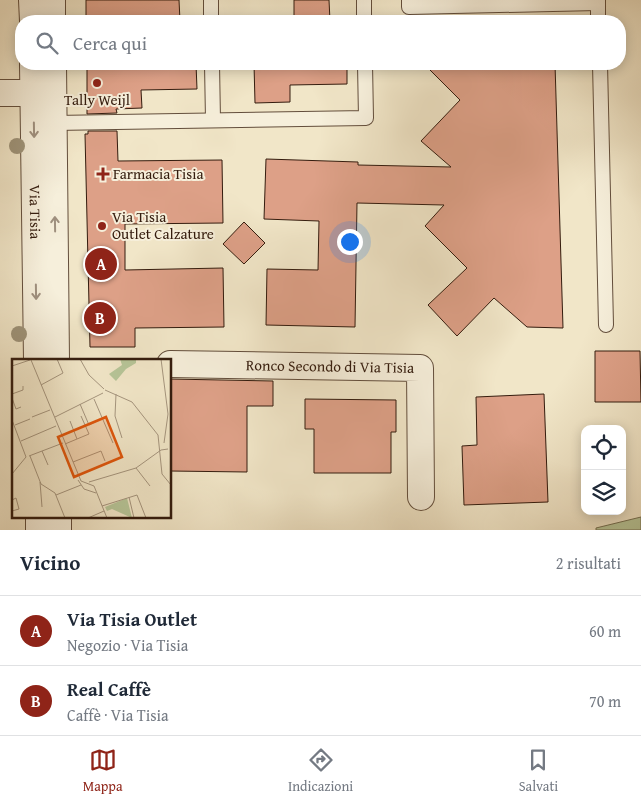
<!DOCTYPE html>
<html lang="it">
<head>
<meta charset="utf-8">
<style>
	body { margin:0; font-family:"Gentium Book Plus",serif; background:#f6f6f7; color:#1f2937 }
	.controls { position:absolute; right:15px; bottom:15px; display:grid; overflow:hidden; border-radius:10px; box-shadow:0 2px 12px #0003 }
	.controls button { width:45px; height:45px; display:grid; place-items:center; padding:0; border:0; border-bottom:1px solid #e0e1e3; background:#fff; color:#1f2937; font:25px sans-serif }
	.you { position:absolute; left:349px; top:241px; width:18px; height:18px; margin:-12px; border:4px solid #fff; border-radius:50%; background:#1a73e8; box-shadow:0 0 0 8px #1a73e833 }
	.badge { display:grid; place-items:center; width:32px; height:32px; border-radius:50%; background:#8f2418; color:#fff; font-size:16px; font-weight:700 }
	.pin { position:absolute; translate:-50% -50%; border:2px solid #fff; box-shadow:0 1px 5px #0006 }
	.list { margin:0; padding:0; list-style:none }
	h2 { display:flex; justify-content:space-between; align-items:center; height:65px; margin:0; padding:0 20px; font-size:21px }
	h2 small { font-size:16px; font-weight:400; color:#747a83 }
	.list li { display:grid; grid-template-columns:32px 1fr auto; gap:15px; align-items:center; box-sizing:border-box; height:70px; padding:0 20px; border-top:1px solid #e0e1e3 }
	.list b { display:block; font-size:19px; white-space:nowrap }
	.list p { margin:0; font-size:16px; white-space:nowrap; color:#747a83 }
	.list em { font-size:16px; font-style:normal; color:#747a83 }
	.icon { flex:none; width:28px; height:28px; fill:none; stroke:currentColor; stroke-width:2; stroke-linecap:round; stroke-linejoin:round }
	.map { position:relative; flex:none; width:641px; height:530px; overflow:hidden }
	.search { position:absolute; background:#fff; box-shadow:0 2px 12px #0003; left:15px; right:15px; top:15px; height:55px; display:flex; align-items:center; gap:12px; box-sizing:border-box; padding:0 18px; border-radius:20px; color:#747a83; font-size:19px }
	.sheet { height:205px; background:#fff }
	nav { display:flex; justify-content:space-around; align-items:center; box-sizing:border-box; height:70px; border-top:1px solid #e0e1e3; background:#fff; font-size:14px; color:#747a83 }
	nav a { display:grid; justify-items:center; gap:2px }
	nav .on { color:#8f2418 }
	.map>svg:first-child { display:block }
</style>
</head>
<body>
<div class="map">
<svg width="641" height="530" viewBox="0 0 641 530">
	<rect width="100%" height="100%" fill="#f1e6c8"/>
	<filter id="stains"><feTurbulence type="fractalNoise" baseFrequency=".004" numOctaves="4"/><feColorMatrix values="0 0 0 0 .2 0 0 0 0 .09 0 0 0 0 .02 0 0 0 .5 -.17"/></filter>
	<radialGradient id="worn" r=".72"><stop offset=".6" stop-color="#630" stop-opacity="0"/><stop offset="1" stop-color="#630" stop-opacity=".3"/></radialGradient>
	<polygon fill="#b7c699" stroke="#767154" points="641,517 641,530 596,530 596,528"/>
	<g fill="#dda087" stroke="#341c0e">
		<polygon points="86,0 179,0 180,21 86,21"/>
		<polygon points="294,0 329,0 330,21 294,21"/>
		<polygon points="87,64 196,64 197,89 141,90 142,108 116,109 117,113 87,114"/>
		<polygon points="254,64 347,64 347,84 290,85 290,102 255,103"/>
		<polygon points="424,64 555,64 563,328 527,327 494,298 457,336 428,305 467,268 425,226 444,205 357,203 355,327 266,325 267,269 318,270 319,221 264,219 266,159 358,162 358,165 451,167 421,141 460,100"/>
		<polygon points="88,131 117,131 118,161 222,160 223,223 125,224 125,270 223,268 224,327 135,328 135,347 90,347 85,134 88,134"/>
		<polygon points="244,222 265,243 244,264 223,244"/>
		<polygon points="595,351 640,351 641,402 595,402"/>
		<polygon points="170,379 273,381 273,406 247,406 247,472 170,471"/>
		<polygon points="544,394 548,502 464,505 462,446 477,445 476,397"/>
		<polygon points="305,399 396,400 396,432 391,432 391,473 314,473 314,429 305,429"/>
	</g>
	<g fill="none" stroke-linecap="round" stroke-linejoin="round">
		<g stroke="#634e3c" stroke-width="16">
			<g id="service">
				<polyline points="211,0 211,21"/>
				<polyline points="364,0 364,21"/>
				<polyline points="409,0 409,7 598,3"/>
				<polyline points="598,0 598,21"/>
				<polyline points="212,64 213,120"/>
				<polyline points="600,64 606,325"/>
				<polyline points="54,123 366,118 365,64"/>
			</g>
		</g>
		<g stroke="#634e3c" stroke-width="28">
			<g id="minor">
				<polyline points="32,0 33,21"/>
				<polyline points="52,0 52,21"/>
				<path id="s1" d="M33,64L37,360"/>
				<polyline points="53,64 56,360"/>
				<polyline points="0,93 33,93"/>
				<path id="s2" d="M170,364L420,368L421,497"/>
				<polyline points="39,516 39,530"/>
				<polyline points="58,516 58,530"/>
			</g>
		</g>
		<use href="#service" stroke="#f6efdb" stroke-width="14"/>
		<use href="#minor" stroke="#f6efdb" stroke-width="26"/>
	</g>
	<g fill="#9e9379">
		<circle cx="17" cy="146" r="8"/>
		<circle cx="19" cy="334" r="8"/>
	</g>
	<defs><path id="oneway-shaft" d="M-6 0H5M1.5-3L5.5 0L1.5 3" fill="none" stroke-width="1.6" stroke-linecap="round" stroke-linejoin="round" transform="scale(1.25)"/></defs>
	<g stroke="#9f907f">
		<use href="#oneway-shaft" transform="translate(34 130) rotate(89)"/>
		<use href="#oneway-shaft" transform="translate(55 224) rotate(-91)"/>
		<use href="#oneway-shaft" transform="translate(36 292) rotate(89)"/>
	</g>
	<g fill="#8f2418" stroke="#f6efdb" stroke-width="2">
		<circle cx="97" cy="83" r="5"/>
		<path d="M100.5 166.5h5v5h5v5h-5v5h-5v-5h-5v-5h5z"/>
		<circle cx="102" cy="226" r="5"/>
	</g>
	<g text-anchor="middle" stroke-width="4" stroke-linejoin="round" paint-order="stroke">
		<g font-size="15" fill="#341c0e" stroke="#f6efdb" text-anchor="start">
			<text x="97" y="105" text-anchor="middle">Tally Weijl</text>
			<text x="113" y="179">Farmacia Tisia</text>
			<text x="112" y="222">Via Tisia<tspan x="112" dy="17">Outlet Calzature</tspan></text>
		</g>
		<g font-size="15" fill="#341c0e" stroke="#f6efdb">
			<text dy="5" stroke="none"><textPath href="#s1" startOffset="148">Via Tisia</textPath></text>
			<text dy="5" stroke="none"><textPath href="#s2" startOffset="160">Ronco Secondo di Via Tisia</textPath></text>
		</g>
	</g>
	<g transform="translate(12 359)">
		<rect width="159" height="159" fill="#f1e6c8"/>
		<path d="M108,0H124V4L114,10L104,22L97,15L110,6ZM115,139L120,159L100,150L95,152L93,148Z" fill="#b7c699"/>
		<path fill="none" stroke="#a5957e" stroke-width="1" d="M68,0L77,16L92,30M149,0L156,55L152,84M19,1L69,122L82,127L95,159M0,7L18,1M29,26L51,14L45,0M93,31L120,43L146,76L150,115L159,126M0,35L11,31V27M104,35L103,57L110,79M0,39L4,50L9,48M82,40L101,84M68,45L77,66L91,59M20,58L38,51M43,58L91,34M0,61L14,98L0,115M58,62L65,80M3,66L18,60M9,82L44,67M53,85L77,75L69,57M30,92L36,106M17,97L51,84M18,97L29,125L43,134L53,159M61,103L89,92L93,102M124,109L138,127M66,121L72,130L84,134M28,123L30,148M77,123L124,109L149,91L156,90M44,136L69,126M117,138L122,159M0,141L4,139L7,150L0,152M90,147L125,136L134,159M76,159L92,152"/>
		<path fill="#df560c" fill-opacity="0.15" stroke="#df560c" stroke-width="2.5" d="M94,58L110,98L62,118L46,78Z"/>
		<rect width="159" height="159" fill="none" stroke="#341c0e" stroke-width="2.5"/>
	</g>
	<rect width="100%" height="100%" filter="url(#stains)"/>
	<rect width="100%" height="100%" fill="url(#worn)"/>
</svg>
<div class="controls">
<button><svg class="icon" aria-label="locate" viewBox="0 0 24 24"><circle cx="12" cy="12" r="6"/><path d="M12 2v4M12 18v4M2 12h4M18 12h4"/></svg></button>
<button><svg class="icon" aria-label="layers" viewBox="0 0 24 24"><path d="M12 4l9 5-9 5-9-5zM3 14l9 5 9-5"/></svg></button>
</div>
<div class="you"></div>
<div class="pin badge" style="left:101px;top:264px">A</div>
<div class="pin badge" style="left:100px;top:318px">B</div>
<div class="search"><svg class="icon" aria-label="search" viewBox="0 0 24 24"><circle cx="10" cy="10" r="6"/><path d="M15 15l6 6"/></svg>Cerca qui</div>
</div>
<section class="sheet">
<h2>Vicino<small>2 risultati</small></h2>
<ul class="list">
<li><span class="badge">A</span><div><b>Via Tisia Outlet</b><p>Negozio · Via Tisia</p></div><em>60 m</em></li>
<li><span class="badge">B</span><div><b>Real Caffè</b><p>Caffè · Via Tisia</p></div><em>70 m</em></li>
</ul>
</section>
<nav>
<a class="on"><svg class="icon" aria-label="map" viewBox="0 0 24 24"><path d="M3 6l6-2 6 2 6-2v14l-6 2-6-2-6 2zM9 4v14M15 6v14"/></svg>Mappa</a>
<a><svg class="icon" aria-label="directions" viewBox="0 0 24 24"><path d="M12 3l9 9-9 9-9-9zM9 14v-3h6M13 9l2 2-2 2"/></svg>Indicazioni</a>
<a><svg class="icon" aria-label="saved" viewBox="0 0 24 24"><path d="M7 4h10v16l-5-4-5 4z"/></svg>Salvati</a>
</nav>
</body>
</html>
